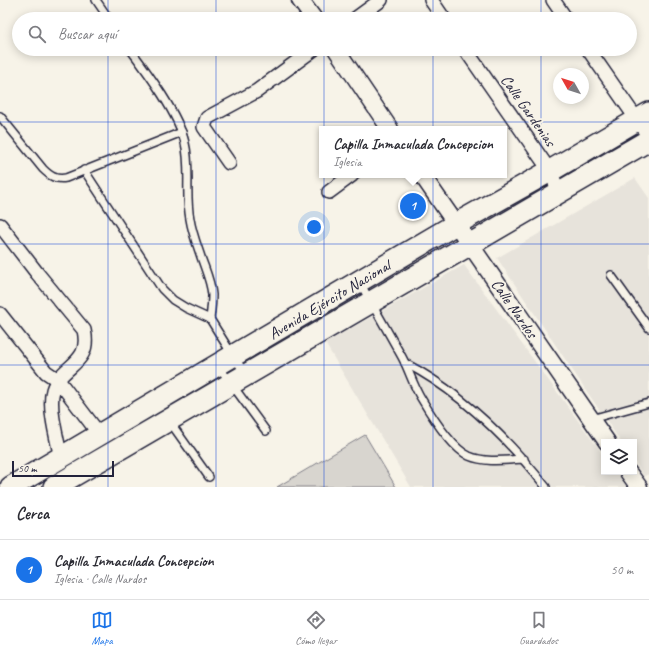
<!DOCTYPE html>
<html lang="es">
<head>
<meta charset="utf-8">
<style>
	body { margin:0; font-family:Caveat,sans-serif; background:#f7f7f7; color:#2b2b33 }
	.controls { position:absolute; right:12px; bottom:12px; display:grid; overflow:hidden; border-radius:0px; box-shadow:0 2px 10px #0003 }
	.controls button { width:36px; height:36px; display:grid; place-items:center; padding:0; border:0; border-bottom:1px solid #e1e1e2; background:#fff; color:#2b2b33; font:20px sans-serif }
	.compass { position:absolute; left:553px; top:68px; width:36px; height:36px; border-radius:50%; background:#fff; box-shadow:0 2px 10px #0003; rotate:309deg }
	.scale { position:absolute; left:12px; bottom:10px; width:102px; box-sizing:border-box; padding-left:4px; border:2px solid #22223b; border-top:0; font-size:11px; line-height:14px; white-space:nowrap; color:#22223b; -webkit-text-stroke:3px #f7f3e8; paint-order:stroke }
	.you { position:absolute; left:314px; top:227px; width:14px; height:14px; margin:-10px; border:3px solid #fff; border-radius:50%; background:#1a73e8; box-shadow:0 0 0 6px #1a73e833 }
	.badge { display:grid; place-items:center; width:26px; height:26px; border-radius:50%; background:#1a73e8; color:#fff; font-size:13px; font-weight:700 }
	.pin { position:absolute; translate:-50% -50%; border:2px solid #fff; box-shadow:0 1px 4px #0006 }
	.popup { position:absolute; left:319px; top:126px; width:188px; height:52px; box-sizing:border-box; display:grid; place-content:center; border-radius:0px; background:#fff; filter:drop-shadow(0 1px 3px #0005); font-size:13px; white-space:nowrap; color:#7c7c81 }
	.popup b { font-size:15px; color:#2b2b33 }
	.popup::after { content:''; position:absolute; left:50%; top:100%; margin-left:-8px; border:8px solid transparent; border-top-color:#fff }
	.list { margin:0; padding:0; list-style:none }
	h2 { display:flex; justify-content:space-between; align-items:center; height:52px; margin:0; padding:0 16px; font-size:17px }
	h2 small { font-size:13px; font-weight:400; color:#7c7c81 }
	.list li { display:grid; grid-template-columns:26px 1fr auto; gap:12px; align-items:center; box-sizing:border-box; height:60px; padding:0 16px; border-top:1px solid #e1e1e2 }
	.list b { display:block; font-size:15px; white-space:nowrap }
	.list p { margin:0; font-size:13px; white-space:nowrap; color:#7c7c81 }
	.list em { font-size:13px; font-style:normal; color:#7c7c81 }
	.icon { flex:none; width:22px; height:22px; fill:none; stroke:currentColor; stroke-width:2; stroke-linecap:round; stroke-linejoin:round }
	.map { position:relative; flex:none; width:649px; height:487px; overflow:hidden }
	.search { position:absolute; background:#fff; box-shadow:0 2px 10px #0003; left:12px; right:12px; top:12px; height:44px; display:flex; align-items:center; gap:10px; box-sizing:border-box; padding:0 14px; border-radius:22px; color:#7c7c81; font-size:15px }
	.sheet { height:112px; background:#fff }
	nav { display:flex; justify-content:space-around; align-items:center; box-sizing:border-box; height:56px; border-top:1px solid #e1e1e2; background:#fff; font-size:11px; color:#7c7c81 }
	nav a { display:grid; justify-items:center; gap:2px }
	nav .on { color:#1a73e8 }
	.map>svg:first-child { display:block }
</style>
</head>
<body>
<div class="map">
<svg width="649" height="487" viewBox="0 0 649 487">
	<rect width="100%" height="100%" fill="#f7f3e8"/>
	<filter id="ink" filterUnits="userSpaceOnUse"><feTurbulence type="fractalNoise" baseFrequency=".025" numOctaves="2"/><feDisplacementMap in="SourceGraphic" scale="8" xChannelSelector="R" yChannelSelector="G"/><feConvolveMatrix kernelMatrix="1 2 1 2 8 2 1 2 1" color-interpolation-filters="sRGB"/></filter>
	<g filter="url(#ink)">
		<g fill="#e7e3db">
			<polygon points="635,178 649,198 649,474 644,476 634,461 634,442 621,442 497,258"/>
			<polygon points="464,265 604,456 604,472 616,472 627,487 411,487 325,343"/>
		</g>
		<polygon fill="#d8d5cf" stroke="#7d7c85" points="365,435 396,487 277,487"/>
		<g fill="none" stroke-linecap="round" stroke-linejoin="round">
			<g stroke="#22223b" stroke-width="10">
				<g id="service">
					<polyline points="96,0 109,19"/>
					<path d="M130,49C148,73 179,115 185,143C191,167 185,194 190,219C192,232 197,245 201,257C205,269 211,282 212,295C212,303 211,311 210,319"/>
					<path d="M0,116L43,169C50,176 56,180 66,178L182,132"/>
					<polyline points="84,170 162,289 173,300 186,308 210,319 233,356 245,373"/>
					<polyline points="611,275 649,328"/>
					<path d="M360,283C374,307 388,332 402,357C409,370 413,385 421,398C431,415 452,448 469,456C485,463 506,460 524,459"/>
					<path d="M405,363C461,392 507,438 546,487"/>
					<polyline points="219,367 266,431"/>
					<polyline points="591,419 649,403"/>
					<polyline points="170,422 209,477"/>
				</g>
			</g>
			<g stroke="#22223b" stroke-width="16">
				<g id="minor">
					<polyline points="431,0 444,19"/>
					<polyline points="553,0 566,19"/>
					<polyline points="355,19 381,0"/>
					<polyline points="465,49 550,171 559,192"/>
					<polyline points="588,49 649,137"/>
					<polyline points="229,163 204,127 207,118 257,91 314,49"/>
					<polyline points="329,192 352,175"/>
					<path d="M0,225L37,273L84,330C92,365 61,364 53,390C48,407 57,439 61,458"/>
					<polyline points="0,314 46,372 58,380 100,435"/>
				</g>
			</g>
			<g stroke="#22223b" stroke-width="19">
				<g id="tertiary">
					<polyline points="300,0 314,19"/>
					<polyline points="336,49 390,129"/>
					<polyline points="422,175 607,442"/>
					<polyline points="628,472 639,487"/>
				</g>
			</g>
			<g stroke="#22223b" stroke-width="24">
				<g id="primary">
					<polyline points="11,487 456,224 550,171 649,113"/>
					<polyline points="54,487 649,140"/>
				</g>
			</g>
			<use href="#service" stroke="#f7f3e8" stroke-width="7"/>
			<use href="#minor" stroke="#f7f3e8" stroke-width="13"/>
			<use href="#tertiary" stroke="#f7f3e8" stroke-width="16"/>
			<use href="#primary" stroke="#f7f3e8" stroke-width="21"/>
		</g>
	</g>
	<path fill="none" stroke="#1d4ed8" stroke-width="1" stroke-opacity="0.55" d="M108,0V19M216,0V19M324,0V19M433,0V19M541,0V19M108,49V487M216,49V487M324,49V487M433,49V487M541,49V487M0,122H649M0,244H649M0,365H649"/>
	<g text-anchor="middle" stroke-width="4" stroke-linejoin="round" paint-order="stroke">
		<g font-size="16" fill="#22223b" stroke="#f7f3e8">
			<text transform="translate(529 110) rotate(55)" y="6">Calle Gardenias</text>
			<text transform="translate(329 299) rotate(-31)" y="6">Avenida Ejército Nacional</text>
			<text transform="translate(515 308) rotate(55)" y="6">Calle Nardos</text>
		</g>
	</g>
</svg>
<div class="controls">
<button><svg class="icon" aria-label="layers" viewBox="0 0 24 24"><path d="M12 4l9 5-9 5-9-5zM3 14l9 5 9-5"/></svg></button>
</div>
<svg class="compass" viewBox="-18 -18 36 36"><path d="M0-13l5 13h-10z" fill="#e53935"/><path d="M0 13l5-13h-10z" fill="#7c7c81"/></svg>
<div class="scale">50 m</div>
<div class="you"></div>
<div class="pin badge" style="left:413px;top:206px">1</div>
<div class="popup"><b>Capilla Inmaculada Concepcion</b>Iglesia</div>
<div class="search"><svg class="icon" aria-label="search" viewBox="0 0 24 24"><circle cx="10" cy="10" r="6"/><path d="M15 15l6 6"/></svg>Buscar aquí</div>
</div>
<section class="sheet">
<h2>Cerca<small></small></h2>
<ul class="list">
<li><span class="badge">1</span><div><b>Capilla Inmaculada Concepcion</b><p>Iglesia · Calle Nardos</p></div><em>50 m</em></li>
</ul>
</section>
<nav>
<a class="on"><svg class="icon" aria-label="map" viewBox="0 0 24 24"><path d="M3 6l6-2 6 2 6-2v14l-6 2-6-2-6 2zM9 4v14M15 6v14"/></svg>Mapa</a>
<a><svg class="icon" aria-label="directions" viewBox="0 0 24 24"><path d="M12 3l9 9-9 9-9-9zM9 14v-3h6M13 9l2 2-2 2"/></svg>Cómo llegar</a>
<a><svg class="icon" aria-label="saved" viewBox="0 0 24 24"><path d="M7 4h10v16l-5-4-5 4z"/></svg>Guardados</a>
</nav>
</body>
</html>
